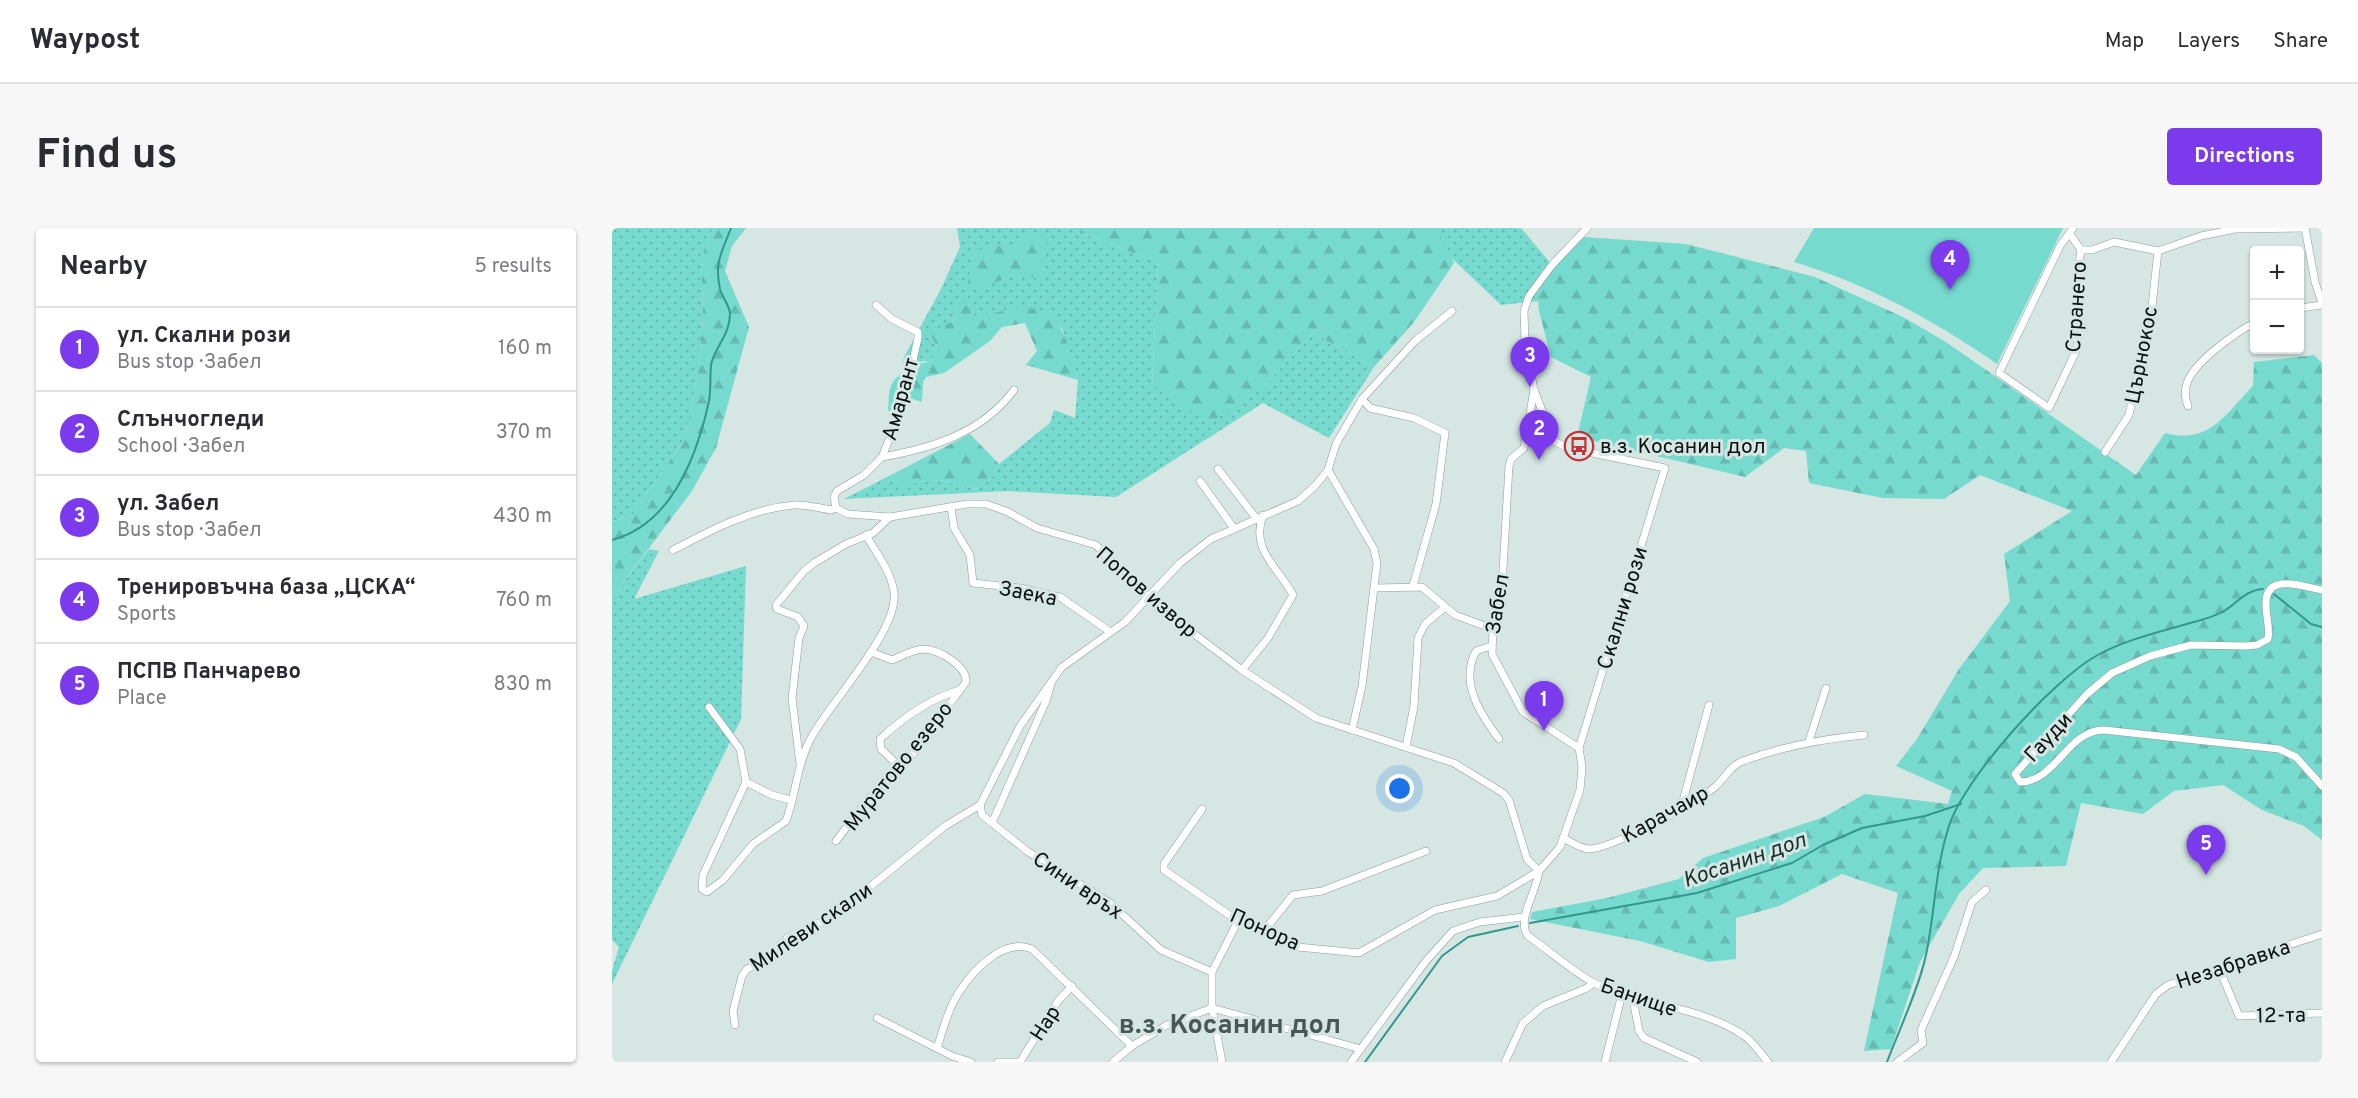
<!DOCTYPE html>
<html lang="en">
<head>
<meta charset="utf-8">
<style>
	body { margin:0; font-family:Overpass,sans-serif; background:#f7f7f7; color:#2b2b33 }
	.controls { position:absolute; right:18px; top:18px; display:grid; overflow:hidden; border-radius:6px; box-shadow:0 2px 4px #0004 }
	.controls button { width:54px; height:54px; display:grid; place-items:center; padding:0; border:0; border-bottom:2px solid #e1e1e2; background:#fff; color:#2b2b33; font:30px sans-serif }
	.you { position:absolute; left:788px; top:561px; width:21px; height:21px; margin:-15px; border:4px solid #fff; border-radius:50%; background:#1a73e8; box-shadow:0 0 0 9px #1a73e833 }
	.badge { display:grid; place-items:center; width:39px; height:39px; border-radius:50%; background:#7c3aed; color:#fff; font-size:20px; font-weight:700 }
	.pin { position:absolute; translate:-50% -50px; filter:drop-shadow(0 2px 3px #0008) }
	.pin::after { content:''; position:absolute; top:32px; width:21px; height:18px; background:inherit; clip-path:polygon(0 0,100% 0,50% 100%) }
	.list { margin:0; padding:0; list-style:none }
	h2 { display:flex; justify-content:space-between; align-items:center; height:78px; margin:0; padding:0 24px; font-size:26px }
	h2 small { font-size:20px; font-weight:400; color:#7c7c81 }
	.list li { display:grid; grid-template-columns:39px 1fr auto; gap:18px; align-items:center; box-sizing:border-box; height:84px; padding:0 24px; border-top:2px solid #e1e1e2 }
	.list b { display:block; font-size:22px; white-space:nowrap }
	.list p { margin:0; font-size:20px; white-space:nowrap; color:#7c7c81 }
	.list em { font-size:20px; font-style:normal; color:#7c7c81 }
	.map { position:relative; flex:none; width:1710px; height:834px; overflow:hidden; border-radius:6px }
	header { display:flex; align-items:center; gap:36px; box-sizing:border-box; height:84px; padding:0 30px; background:#fff; border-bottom:2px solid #e1e1e2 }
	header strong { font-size:28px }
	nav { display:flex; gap:33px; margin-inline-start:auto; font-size:21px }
	.intro { display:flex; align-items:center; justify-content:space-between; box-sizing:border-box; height:144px; padding:0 36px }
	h1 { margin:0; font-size:42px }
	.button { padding:15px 27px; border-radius:6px; background:#7c3aed; color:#fff; font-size:21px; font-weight:700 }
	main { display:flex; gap:36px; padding:0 36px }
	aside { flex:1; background:#fff; border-radius:6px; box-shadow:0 2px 4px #0004 }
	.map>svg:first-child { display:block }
</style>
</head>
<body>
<header>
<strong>Waypost</strong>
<nav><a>Map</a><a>Layers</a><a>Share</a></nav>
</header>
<div class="intro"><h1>Find us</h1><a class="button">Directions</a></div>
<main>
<aside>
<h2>Nearby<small>5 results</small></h2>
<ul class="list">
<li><span class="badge">1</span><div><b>ул. Скални рози</b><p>Bus stop · Забел</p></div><em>160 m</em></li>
<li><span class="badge">2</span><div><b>Слънчогледи</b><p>School · Забел</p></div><em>370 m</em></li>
<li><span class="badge">3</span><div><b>ул. Забел</b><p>Bus stop · Забел</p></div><em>430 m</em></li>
<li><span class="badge">4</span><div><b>Тренировъчна база „ЦСКА“</b><p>Sports</p></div><em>760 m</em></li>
<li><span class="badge">5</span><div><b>ПСПВ Панчарево</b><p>Place</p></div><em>830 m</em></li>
</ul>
</aside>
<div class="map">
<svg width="1710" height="834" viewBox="0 0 1710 834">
	<defs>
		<pattern id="grass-dots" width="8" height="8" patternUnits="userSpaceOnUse" patternTransform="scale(1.5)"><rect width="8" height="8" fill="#76dacf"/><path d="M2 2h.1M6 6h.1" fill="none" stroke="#65bab1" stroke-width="1.8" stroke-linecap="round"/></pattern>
		<pattern id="forest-firs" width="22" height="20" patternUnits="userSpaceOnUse" patternTransform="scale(1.5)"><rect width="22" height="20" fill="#76dacf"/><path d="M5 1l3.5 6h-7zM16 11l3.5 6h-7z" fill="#65bab1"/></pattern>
	</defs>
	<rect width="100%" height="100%" fill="#d5e6e3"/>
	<g fill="url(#grass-dots)">
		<polygon points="0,0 101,0 89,31 91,90 85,149 72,212 19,289 0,293"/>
		<polygon points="345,0 455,0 546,34 540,157 650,161 701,105 762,139 717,210 651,175 504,269 396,263 232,271 277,248 287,256 328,252 365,261 380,250 387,236 438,195 442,182 463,190 466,152 450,100 421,80 364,89 351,75 344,79 342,93 319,108 325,118 320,134 311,133 290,144 292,129 329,61 348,19"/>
		<polygon points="808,0 909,0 940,37 926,73 889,77"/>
		<polygon points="37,321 47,323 22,371 134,338 129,491 0,756 0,743 7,719 0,712 0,369"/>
	</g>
	<g fill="url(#forest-firs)">
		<polygon points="101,0 134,0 120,18 113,43 137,99 104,220 80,263 0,369 0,293 19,289 72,212 85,149 91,90 89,31"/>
		<polygon points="455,0 819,0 828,7 842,35 802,94 762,139 701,105 650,161 597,195 540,157 546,34"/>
		<polygon points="418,3 436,12 428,38 434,56 416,47 401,48 355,64 360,23 394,17 406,18"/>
		<path d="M972,9L1074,16L1203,49L1291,89L1334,114L1524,247L1553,205C1598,217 1613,186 1641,158L1642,134L1702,127L1710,135V612L1692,598L1650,582L1611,557L1562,563L1531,586L1469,575L1454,638L1371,640L1347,666L1308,734L1279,821L1252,823L1286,665L1230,646L1167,678L1124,690V731L1097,734L1028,713L918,691L920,684L995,670L1067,651L1091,630L1212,589L1253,566L1336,576L1340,563L1284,538L1305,511L1347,441L1398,373L1392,326L1460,283L1368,247L1332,271L1271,270L1197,255L1194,223L1172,220L1133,249L965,209L979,149L939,129L927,83L925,57Z"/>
		<path d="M352,74L364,89C381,86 403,79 420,80C453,83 458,127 466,152L414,137L425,123L413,95L390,99L378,113L332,145L314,149L311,154L310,174L294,169L281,183H276C277,176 276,165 279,158C284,145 306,133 320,134L325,118L319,108L322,102L342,93L344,78Z"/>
		<polygon points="358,206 387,236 380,250 365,261 328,252 287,256 277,248"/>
	</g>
	<path fill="#76dacf" d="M1202,0H1451L1385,136C1322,92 1255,56 1182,34Z"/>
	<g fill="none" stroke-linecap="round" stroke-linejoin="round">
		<g stroke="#34978e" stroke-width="2">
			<path d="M0,312C60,296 85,228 97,173C99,161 98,149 99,137C102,120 118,107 118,86C118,78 110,69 108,61C102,34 110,24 119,0"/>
			<polyline points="1662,366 1699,396 1710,399"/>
			<polyline points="918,695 1085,665 1180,635 1211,617 1250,600 1313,588 1349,576"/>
			<polyline points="753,834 830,728 856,709 906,698"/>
			<path d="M1275,834C1287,802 1307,760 1314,727C1323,684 1323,641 1337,598C1353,549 1440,453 1484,428C1512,412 1547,404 1578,395C1590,392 1602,389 1612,383C1625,375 1634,362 1651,361"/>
		</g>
		<g stroke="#8d9c9a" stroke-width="8">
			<g id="minor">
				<polyline points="1461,0 1448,18 1387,145 1437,180 1465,121 1466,43 1469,22"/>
				<polyline points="1693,0 1703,54 1710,75"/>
				<polyline points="1458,6 1469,22"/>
				<polyline points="1469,22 1480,22 1502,14 1546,23 1589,8 1623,1 1693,0"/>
				<polyline points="1688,80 1710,77"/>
				<polyline points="750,171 758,180 802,190 833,205 824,276 801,358"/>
				<path d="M1576,178C1573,170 1572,164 1575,155C1582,134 1623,105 1642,95"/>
				<polyline points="1493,224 1517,187 1540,78 1546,23"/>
				<path d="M270,229C321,220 370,205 402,162"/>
				<polyline points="606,241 644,290"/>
				<polyline points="716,242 762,321 765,335 750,458 740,502"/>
				<polyline points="588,253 621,299"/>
				<polyline points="339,279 342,300 358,327 361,355 408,360 448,369 497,403"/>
				<polyline points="224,280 222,269 225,263 252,247 270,229 291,177 306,110 306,104 280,91 264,77"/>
				<polyline points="224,280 236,286 278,289"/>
				<path d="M61,322C99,302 138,281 182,277C195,276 206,280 219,282L224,280"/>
				<polyline points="764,360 810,359 843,387 881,401"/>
				<path d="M1710,362C1689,358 1653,344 1654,377C1654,389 1658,399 1656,411L1645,417L1634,418L1579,417L1538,428L1500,445L1475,466L1403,546L1408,554C1444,554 1455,502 1492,502L1667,521L1684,529L1710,558"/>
				<path d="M879,418L864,423C847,455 869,487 887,511"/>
				<path d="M630,442L656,410L681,367C666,339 638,322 651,287"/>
				<polyline points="439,456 434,473 380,595 415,623 497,674 549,722 600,744"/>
				<polyline points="97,479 128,521 134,554 160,567 179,572"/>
				<polyline points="1197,513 1214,460"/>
				<polyline points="794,519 802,478 806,410 813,396 832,380"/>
				<polyline points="967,520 911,484 880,426 881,401 890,359 897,238 899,231 912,220 922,162 913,113 912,83 917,68 940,37 975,0"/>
				<polyline points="188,536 180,470 187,410 192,398 186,389 165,381 164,377 192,343 202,335 234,316 261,305 278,289 355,276 374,276 394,283 425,300 484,317 516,352 553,384 630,442 704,490 842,535 891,565 897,572 915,631 927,643"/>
				<path d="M289,540L269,521L268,511C291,490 318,470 348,462"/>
				<path d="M134,554L91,647L90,661L95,664L111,652L141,616L174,593C184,566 185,536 199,510C218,474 287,403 282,364C279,343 264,325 254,307"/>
				<polyline points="368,577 408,498 450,439 513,394 568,335 599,311 686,273 702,259 716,242 724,216 750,171 803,113 840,83"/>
				<polyline points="368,577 370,587 380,595"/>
				<polyline points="1069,580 1097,477"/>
				<polyline points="590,581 552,636 552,642 626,693 651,704 686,719 747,725 823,682 885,668 927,643 948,619 968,562 970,539 967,520 1053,240 956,220 942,213 922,162"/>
				<path d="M951,610C959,614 969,621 977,621C999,621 1087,574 1104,558C1113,550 1119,537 1131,533C1171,518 1210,511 1252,507"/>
				<path d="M224,613L256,571L301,526L354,454C355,438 328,422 312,421C302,421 290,428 280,432L259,424"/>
				<path d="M927,643C925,663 904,692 916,708C937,722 963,746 984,756C1029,777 1090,779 1131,807C1141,813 1148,825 1156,834"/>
				<polyline points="651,704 681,667 710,663 814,623"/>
				<polyline points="1607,740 1627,788 1710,785"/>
				<polyline points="1021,771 1027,803 1032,810 1085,834"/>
				<polyline points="265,790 340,828 359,834"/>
				<polyline points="123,797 121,783 130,748 135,741 156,732 175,710 222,688 333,598 368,577"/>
				<path d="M325,820C330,805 334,789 341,775C353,750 389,708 420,721L520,818"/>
				<polyline points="386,834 408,834"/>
				<polyline points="408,834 446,773 460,758"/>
				<polyline points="501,834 520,818 555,797 600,780 749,821"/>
				<polyline points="610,834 600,780 600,744 626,693"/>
				<polyline points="739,834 814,733 841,703 868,694 912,689"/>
				<polyline points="893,834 911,795 931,778 975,760 981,755"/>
				<polyline points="993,834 1010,766"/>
				<polyline points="1285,834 1311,815 1309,802 1342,729 1360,674 1374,662"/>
				<polyline points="1499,834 1544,766 1556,757 1710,706"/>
			</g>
		</g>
		<use href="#minor" stroke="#fff" stroke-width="7"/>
	</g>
	<defs>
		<g id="bus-ring" transform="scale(1.5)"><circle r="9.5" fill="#d5e6e3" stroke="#c23237" stroke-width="1.5"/><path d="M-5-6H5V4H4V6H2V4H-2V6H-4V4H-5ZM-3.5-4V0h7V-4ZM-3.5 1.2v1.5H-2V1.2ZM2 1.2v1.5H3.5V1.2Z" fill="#c23237"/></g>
	</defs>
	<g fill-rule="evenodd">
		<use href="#bus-ring" x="967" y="218"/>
	</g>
	<g text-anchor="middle" stroke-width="6" stroke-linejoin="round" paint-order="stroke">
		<g font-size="21" fill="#0c1111" stroke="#d5e6e3">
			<text transform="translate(1464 79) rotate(-86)" y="7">Странето</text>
			<text transform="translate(1529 127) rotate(-79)" y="7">Църнокос</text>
			<text transform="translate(288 171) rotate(-74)" y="7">Амарант</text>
			<text transform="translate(535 364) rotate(41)" y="7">Попов извор</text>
			<text transform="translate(416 365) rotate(11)" y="7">Заека</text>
			<text transform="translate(885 376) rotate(-81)" y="7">Забел</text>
			<text transform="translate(1010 380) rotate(-73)" y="7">Скални рози</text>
			<text transform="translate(1436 509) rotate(-47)" y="7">Гауди</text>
			<text transform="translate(286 538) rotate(-51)" y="7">Муратово езеро</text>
			<text transform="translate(1053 586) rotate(-29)" y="7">Карачаир</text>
			<text transform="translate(466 657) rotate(34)" y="7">Сини връх</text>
			<text transform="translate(199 699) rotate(-34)" y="7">Милеви скали</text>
			<text transform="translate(653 701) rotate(24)" y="7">Понора</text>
			<text transform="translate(1621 736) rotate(-18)" y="7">Незабравка</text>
			<text transform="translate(1027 769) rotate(19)" y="7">Банище</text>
			<text transform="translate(1669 787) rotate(-1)" y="7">12-та</text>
			<text transform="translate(433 795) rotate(-57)" y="7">Нар</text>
		</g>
		<g font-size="21" fill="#0c1111" stroke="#d5e6e3" text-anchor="start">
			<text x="988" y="225">в.з. Косанин дол</text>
		</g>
		<g font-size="22" font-style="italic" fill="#182f2c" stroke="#d5e6e3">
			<text transform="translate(1132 631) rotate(-19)" y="8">Косанин дол</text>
		</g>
		<g font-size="27" font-weight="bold" fill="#495755" stroke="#d5e6e3">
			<text x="618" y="805">в.з. Косанин дол</text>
		</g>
	</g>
</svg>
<div class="controls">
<button>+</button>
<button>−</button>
</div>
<div class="you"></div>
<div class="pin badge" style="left:932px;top:503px">1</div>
<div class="pin badge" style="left:927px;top:232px">2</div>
<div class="pin badge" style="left:918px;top:159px">3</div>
<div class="pin badge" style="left:1338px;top:62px">4</div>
<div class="pin badge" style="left:1594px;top:647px">5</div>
</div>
</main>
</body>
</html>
